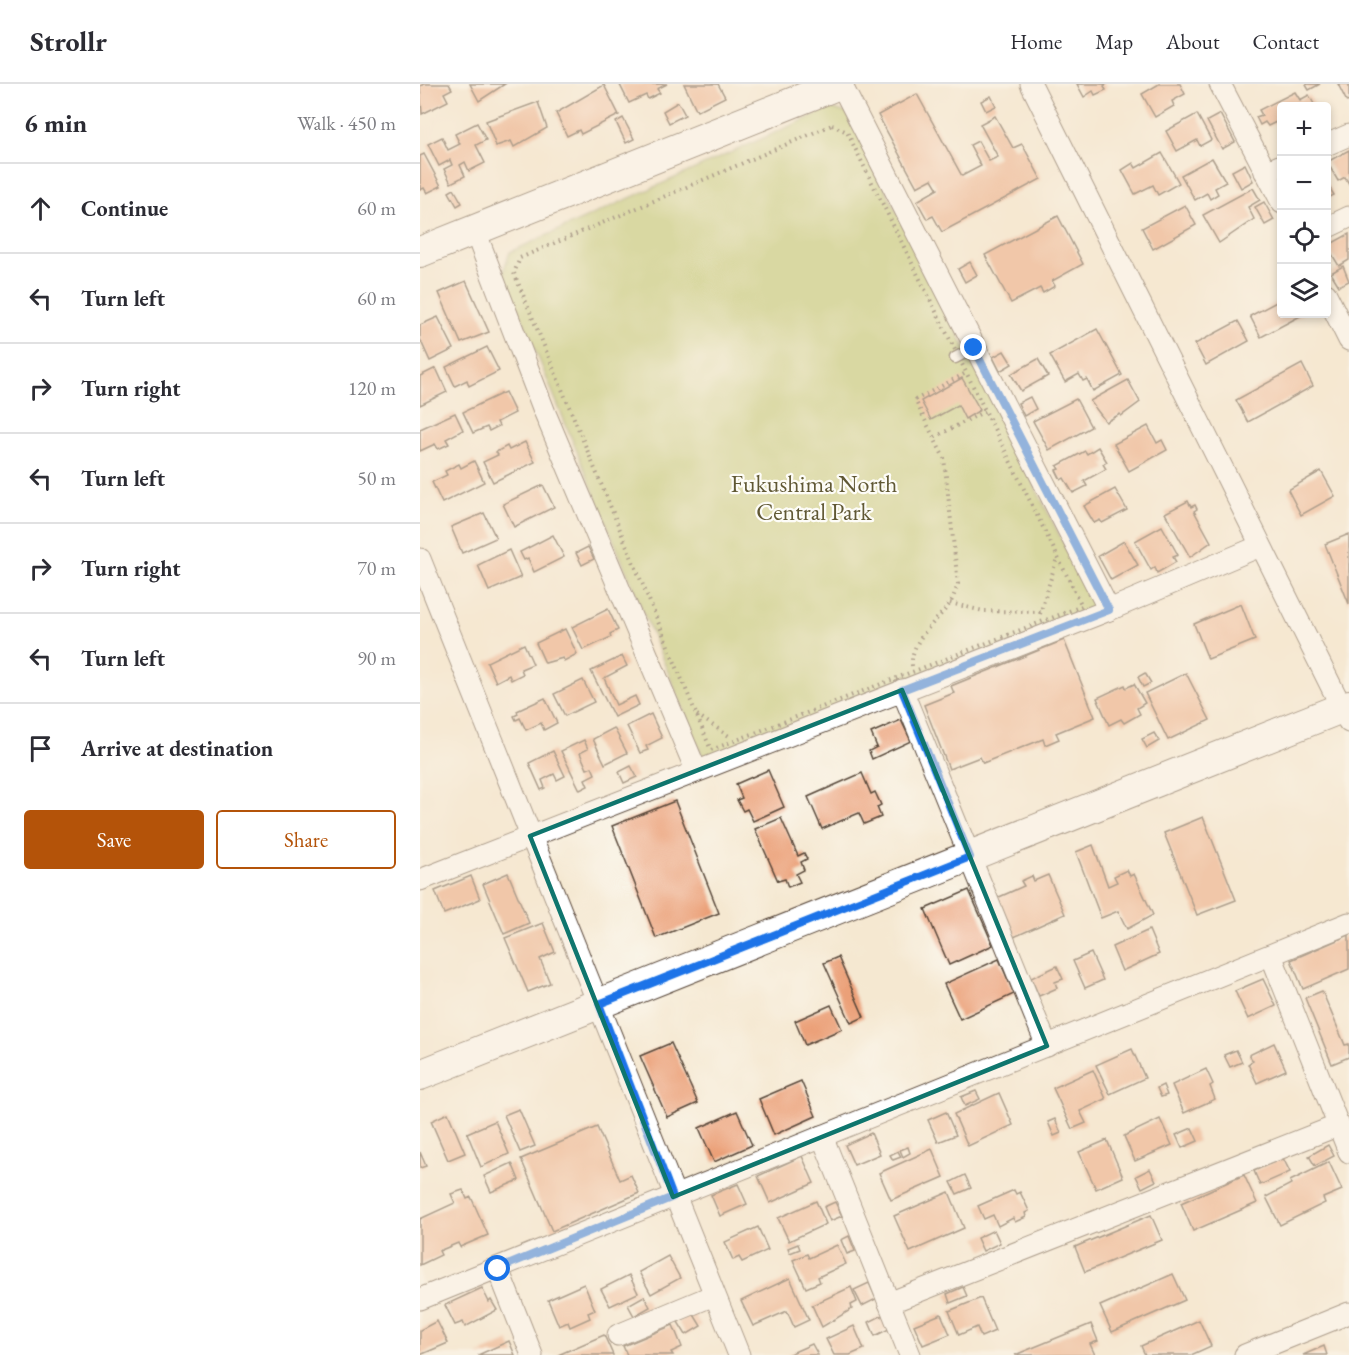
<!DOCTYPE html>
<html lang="en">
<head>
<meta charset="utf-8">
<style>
	body { margin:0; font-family:"EB Garamond",serif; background:#f2f2f3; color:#2b2b33 }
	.controls { position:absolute; right:18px; top:18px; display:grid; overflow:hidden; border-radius:6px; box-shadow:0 3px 9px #0003 }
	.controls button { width:54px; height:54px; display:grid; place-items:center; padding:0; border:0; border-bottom:2px solid #e1e1e2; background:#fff; color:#2b2b33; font:30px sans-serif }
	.stop { position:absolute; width:18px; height:18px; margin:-14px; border:4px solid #1a73e8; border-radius:50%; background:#fff }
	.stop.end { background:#1a73e8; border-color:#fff; box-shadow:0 2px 6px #0008 }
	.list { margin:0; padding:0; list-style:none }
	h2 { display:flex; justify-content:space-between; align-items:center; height:78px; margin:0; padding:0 24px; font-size:26px }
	h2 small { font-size:20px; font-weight:400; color:#7c7c81 }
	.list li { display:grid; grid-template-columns:39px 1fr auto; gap:18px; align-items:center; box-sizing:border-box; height:90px; padding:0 24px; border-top:2px solid #e1e1e2 }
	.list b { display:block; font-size:22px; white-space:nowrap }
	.list em { font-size:20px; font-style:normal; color:#7c7c81 }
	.actions { display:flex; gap:12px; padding:18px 24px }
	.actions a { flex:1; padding:14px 0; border:2px solid #b45309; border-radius:6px; text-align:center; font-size:21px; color:#b45309 }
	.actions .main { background:#b45309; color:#fff }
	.icon { flex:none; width:33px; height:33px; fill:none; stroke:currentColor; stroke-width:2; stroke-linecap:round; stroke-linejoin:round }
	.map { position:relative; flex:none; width:929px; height:1271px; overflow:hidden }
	header { display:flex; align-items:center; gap:36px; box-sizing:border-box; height:84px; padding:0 30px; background:#fff; border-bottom:2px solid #e1e1e2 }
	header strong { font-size:28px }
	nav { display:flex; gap:33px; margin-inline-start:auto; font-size:21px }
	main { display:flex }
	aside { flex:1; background:#fff }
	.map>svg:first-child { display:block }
</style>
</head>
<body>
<header>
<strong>Strollr</strong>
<nav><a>Home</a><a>Map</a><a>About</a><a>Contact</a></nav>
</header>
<main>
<aside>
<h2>6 min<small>Walk · 450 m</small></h2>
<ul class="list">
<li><svg class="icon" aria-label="ahead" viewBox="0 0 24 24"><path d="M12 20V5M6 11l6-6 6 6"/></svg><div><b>Continue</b></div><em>60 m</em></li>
<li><svg class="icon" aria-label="left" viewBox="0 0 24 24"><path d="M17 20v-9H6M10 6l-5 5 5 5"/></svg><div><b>Turn left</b></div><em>60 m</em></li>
<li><svg class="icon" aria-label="right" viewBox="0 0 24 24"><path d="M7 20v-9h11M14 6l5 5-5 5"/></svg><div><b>Turn right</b></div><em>120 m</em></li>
<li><svg class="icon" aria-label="left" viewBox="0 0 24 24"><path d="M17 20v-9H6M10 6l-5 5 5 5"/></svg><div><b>Turn left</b></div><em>50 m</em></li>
<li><svg class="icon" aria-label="right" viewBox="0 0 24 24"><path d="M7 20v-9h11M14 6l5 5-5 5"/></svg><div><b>Turn right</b></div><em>70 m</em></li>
<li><svg class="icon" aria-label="left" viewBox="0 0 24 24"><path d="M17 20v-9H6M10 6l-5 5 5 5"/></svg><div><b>Turn left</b></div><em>90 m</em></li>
<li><svg class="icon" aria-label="arrive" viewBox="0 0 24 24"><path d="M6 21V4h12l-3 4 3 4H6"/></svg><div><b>Arrive at destination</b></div></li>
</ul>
<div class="actions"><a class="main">Save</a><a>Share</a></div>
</aside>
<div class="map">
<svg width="929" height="1271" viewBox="0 0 929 1271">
	<rect width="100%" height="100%" fill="#fdfcf7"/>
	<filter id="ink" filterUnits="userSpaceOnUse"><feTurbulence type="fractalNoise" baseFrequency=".0167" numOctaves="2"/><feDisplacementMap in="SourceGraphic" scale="12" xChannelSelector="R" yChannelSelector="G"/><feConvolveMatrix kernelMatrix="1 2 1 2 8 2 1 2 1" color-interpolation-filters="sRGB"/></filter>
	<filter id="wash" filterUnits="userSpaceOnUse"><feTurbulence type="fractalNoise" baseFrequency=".008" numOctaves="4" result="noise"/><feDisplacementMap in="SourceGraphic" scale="24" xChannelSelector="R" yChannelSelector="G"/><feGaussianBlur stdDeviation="1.35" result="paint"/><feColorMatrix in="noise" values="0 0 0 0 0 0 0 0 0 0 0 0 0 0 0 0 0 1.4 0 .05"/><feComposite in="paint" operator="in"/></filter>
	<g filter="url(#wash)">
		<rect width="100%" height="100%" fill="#f5e8d1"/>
		<polygon fill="#b6c567" stroke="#787842" stroke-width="1.5" points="410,24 427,29 677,526 285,678 83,188 90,168"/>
		<g id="blocks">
			<g fill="#eba078">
				<polygon points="4,0 29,0 32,5 24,9 28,17 2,30 0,2"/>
				<polygon points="50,0 85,0 59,17"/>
				<polygon points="202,0 247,0 237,5 240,9 228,15 226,11 209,19 200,1"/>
				<polygon points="264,0 298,0 305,13 277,27"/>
				<polygon points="657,0 687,0 684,2 686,6 675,11 673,7 664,13"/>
				<polygon points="739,0 760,0 765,10 752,17 754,22 735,33 722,10"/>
				<polygon points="888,0 900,0 889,6 886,1"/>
				<polygon points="918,0 929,0 929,17 927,18"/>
				<polygon points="184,1 199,31 161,50 159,46 147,52 136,29"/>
				<polygon points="875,8 880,16 889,11 895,22 862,22 862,43 859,44 856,38 848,42 845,38 840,41 836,33 842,31 839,26"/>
				<polygon points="497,10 542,92 561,82 550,61 558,57 569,77 578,73 560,40 575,32 593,64 602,60 621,95 522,148 513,132 507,135 497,117 518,105 512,95 497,103 458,31"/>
				<polygon points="571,12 576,22 566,27 561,17"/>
				<polygon points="118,18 127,44 94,63 91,57 76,62 66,37"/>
				<polygon points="258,18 265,31 249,39 243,27"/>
				<polygon points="777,30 791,56 780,62 777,56 757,67 746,47"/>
				<polygon points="800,30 815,58 802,65 787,37"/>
				<polygon points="203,34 214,55 206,59 196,38"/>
				<polygon points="57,39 66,56 56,61 65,79 49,87 45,78 40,81 45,92 31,99 24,85 32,81 30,76 19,82 8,60 22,53 28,66 40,60 35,50"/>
				<polygon points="929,66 929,100 925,93 918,97 907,78"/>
				<polygon points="742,69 759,99 738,111 733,101 715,110 702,86 713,79 716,84"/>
				<polygon points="4,70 21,102 7,109 4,104 0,106 0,72"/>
				<polygon points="792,74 806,98 795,104 798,110 790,115 787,109 775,116 761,91"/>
				<polygon points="825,80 833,97 821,104 812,87"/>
				<polygon points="906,98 914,111 906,115"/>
				<polygon points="833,104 840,116 828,123 834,135 799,159 783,131"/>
				<polygon points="34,105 42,119 37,122 29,108"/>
				<polygon points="844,118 854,136 845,141 835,123"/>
				<polygon points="765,121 776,141 733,165 722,144"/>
				<polygon points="638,132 663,180 632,197 635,202 623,209 620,204 591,219 565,171"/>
				<polygon points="929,150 929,176 919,182 907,162"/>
				<polygon points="550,178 557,191 545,198 538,185"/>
				<polygon points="923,182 929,197 919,202 911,189"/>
				<polygon points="46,197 69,248 41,259 19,209"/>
				<polygon points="862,215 862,230 884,230 841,253 830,232"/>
				<polygon points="18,233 34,265 10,277 0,255 0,241"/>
				<polygon points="818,237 829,257 786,281 775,260"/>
				<polygon points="677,245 702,291 673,307 667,295 663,297 659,290 645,298 630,271"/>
				<polygon points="67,263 79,287 49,302 47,296 35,302 26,283"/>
				<polygon points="584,267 592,280 580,287 573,273"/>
				<polygon points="618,275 628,292 601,307 591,290"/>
				<polygon points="882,280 893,302 828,338 816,316"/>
				<polygon points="16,284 27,308 0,321 0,292"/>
				<polygon points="542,294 560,326 545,335 538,321 511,336 501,317"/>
				<polygon points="708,296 720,318 701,332 700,330 686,338 670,317"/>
				<polygon points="85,308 95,329 77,338 79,342 69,347 67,343 53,349 43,328"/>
				<polygon points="610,313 616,325 604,332 598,319"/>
				<polygon points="656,315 671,343 629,366 613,337"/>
				<polygon points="35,329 43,346 26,355 29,360 18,365 15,360 0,367 0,345"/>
				<polygon points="728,342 737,359 742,356 747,366 709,387 694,360"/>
				<polygon points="105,358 115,378 73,398 63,378 78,371 76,368 87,362 89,366"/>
				<polygon points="678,363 687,378 683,380 686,385 664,397 667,402 653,409 644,394 641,396 636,386 639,385 637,382 665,367 667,370"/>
				<polygon points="54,377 64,398 22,419 12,398 27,391 25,387 39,380 41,384"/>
				<polygon points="901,387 915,412 881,431 868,406"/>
				<polygon points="123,401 134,423 94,443 83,420"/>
				<polygon points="695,405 707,426 682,439 680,436 674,439 664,422"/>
				<polygon points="768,417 771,423 775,421 777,425 774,427 791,458 770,473 745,429"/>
				<polygon points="64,429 76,454 42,469 31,443"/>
				<polygon points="742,442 758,471 753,473 756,478 737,489 735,483 731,486 715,457"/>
				<polygon points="929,450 929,520 905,460"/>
				<polygon points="133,451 144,473 114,488 108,474 104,476 100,468"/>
				<polygon points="704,457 718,481 691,496 678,472"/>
				<polygon points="168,463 174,475 162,481 156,469"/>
				<polygon points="89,466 101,493 69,507 58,481"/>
				<polygon points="821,520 835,556 788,575 774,540"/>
				<polygon points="188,525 198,546 190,550 191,553 163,566 152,543"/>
				<polygon points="145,545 157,570 144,577 143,574 125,579 116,559"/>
				<polygon points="644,556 675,633 636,649 639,655 625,661 623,655 563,679 560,673 529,685 504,621 534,609 531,602"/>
				<polygon points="104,560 113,580 101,585 103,590 91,596 89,591 76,598 67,578"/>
				<polygon points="202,572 207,582 184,594 196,621 215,612 219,621 194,633 171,587"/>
				<polygon points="725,589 731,599 723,603 718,593"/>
				<polygon points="766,589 790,636 748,656 725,609"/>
				<polygon points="163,596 174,618 145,632 134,610"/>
				<polygon points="714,600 725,619 717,624 720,630 704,639 701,635 689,641 677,614 705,601 706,604"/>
				<polygon points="125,614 137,639 124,646 121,639 106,646 100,634 96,636 94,632 98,630 97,627"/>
				<polygon points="231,630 242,654 226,662 228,666 220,669 207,642"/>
				<polygon points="481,636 491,657 452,675 449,667 457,663 451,649"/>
				<polygon points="194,644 207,669 185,680 173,655"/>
				<polygon points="734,649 739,657 727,664 722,655"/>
				<polygon points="164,656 168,665 160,669 167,685 172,683 175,690 165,695 168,702 160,706 141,667"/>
				<polygon points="133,667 145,692 137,696 134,690 122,696 125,704 121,706 109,679"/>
				<polygon points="211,682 217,693 204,699 199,688"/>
				<polygon points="348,686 364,723 333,737 327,725 323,727 317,716 322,714 316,700"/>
				<polygon points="442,689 451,710 455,708 461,721 457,723 461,733 444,740 439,729 402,745 388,713"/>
				<polygon points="255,717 299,829 236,854 192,742"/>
				<polygon points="783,733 816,816 777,831 744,749"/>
				<polygon points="361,734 378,772 384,769 387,775 381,778 384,786 376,790 380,798 368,803 365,795 358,797 335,745"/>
				<polygon points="673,761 688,802 697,798 694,792 707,786 710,792 714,790 733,831 707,845 698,827 681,834 656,768"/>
				<polygon points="88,789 109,839 84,850 63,800"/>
				<polygon points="628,791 645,830 594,853 577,814 604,802 601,797 612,792 614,797"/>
				<polygon points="51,792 60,815 24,830 15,807"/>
				<polygon points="549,806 573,861 529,881 505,825"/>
				<polygon points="123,839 135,868 120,875 130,899 108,908 85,854"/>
				<polygon points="729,846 739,870 702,887 692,863"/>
				<polygon points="929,851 929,885 883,905 871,876"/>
				<polygon points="671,869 683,896 665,904 653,877"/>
				<polygon points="418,873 444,933 431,939 404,879"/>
				<polygon points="579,875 594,910 540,935 524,900"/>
				<polygon points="637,882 643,895 635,898 637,904 619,912 611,894"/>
				<polygon points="843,895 856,922 828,935 815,907"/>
				<polygon points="902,907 925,961 929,960 929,973 912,980 885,914"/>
				<polygon points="411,921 422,945 385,961 375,937"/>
				<polygon points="251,959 278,1019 247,1033 220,972"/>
				<polygon points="854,959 866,986 837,999 828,980 833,977 829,971"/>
				<polygon points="712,965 725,994 690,1010 676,981"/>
				<polygon points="816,966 822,978 810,983 804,971"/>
				<polygon points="786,985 793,1000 790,1002 795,1015 764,1029 752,1001"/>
				<polygon points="673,986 686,1015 660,1027 666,1039 652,1045 633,1004"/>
				<polygon points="381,997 396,1032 354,1051 339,1015"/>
				<polygon points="743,1001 747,1011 741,1013 737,1004"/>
				<polygon points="556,1007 560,1015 545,1022 541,1013"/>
				<polygon points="579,1009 593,1041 548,1062 534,1030"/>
				<polygon points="99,1025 115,1062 100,1068 84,1031"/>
				<polygon points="317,1027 332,1061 294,1078 279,1044"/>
				<polygon points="526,1028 536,1051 518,1058 508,1036"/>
				<polygon points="28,1029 45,1069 28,1076 11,1037"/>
				<polygon points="635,1035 641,1049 634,1052 628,1038"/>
				<polygon points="740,1035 752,1061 715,1077 704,1052"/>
				<polygon points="75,1037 89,1070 61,1083 47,1049"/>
				<polygon points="177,1043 200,1096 211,1091 219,1109 132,1147 101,1075"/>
				<polygon points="772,1044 778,1057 762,1064 756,1051"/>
				<polygon points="451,1049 460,1070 434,1081 425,1061"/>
				<polygon points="687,1056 703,1093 676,1105 659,1068"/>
				<polygon points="908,1061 914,1072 895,1082 889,1072"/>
				<polygon points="488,1063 490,1069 483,1073 480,1066"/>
				<polygon points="512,1065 524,1093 471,1116 459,1089"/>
				<polygon points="478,1067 481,1073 473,1076 470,1071"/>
				<polygon points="0,1068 6,1082 0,1084"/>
				<polygon points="382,1072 394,1099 350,1119 338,1092"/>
				<polygon points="863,1074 870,1088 840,1101 834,1087"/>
				<polygon points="909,1078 922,1106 903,1114 905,1119 860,1141 846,1113 871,1100 870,1097"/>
				<polygon points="92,1079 99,1096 71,1108 64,1092"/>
				<polygon points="730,1085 736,1097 722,1104 716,1092"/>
				<polygon points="545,1091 551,1104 537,1110 531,1098"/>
				<polygon points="824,1091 837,1119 773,1147 761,1119"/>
				<polygon points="318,1100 327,1120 300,1132 291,1111"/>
				<polygon points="43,1106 47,1115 51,1113 68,1151 40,1163 38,1159 19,1167 21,1171 0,1181 0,1135 35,1119 31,1110"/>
				<polygon points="594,1106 596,1110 600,1108 609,1127 605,1129 606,1133 595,1138 593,1134 578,1142 573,1131 564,1135 558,1122"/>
				<polygon points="529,1108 544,1144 490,1168 474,1132"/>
				<polygon points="396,1117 406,1140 369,1157 358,1134"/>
				<polygon points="415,1118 422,1132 410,1137 404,1123"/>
				<polygon points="731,1131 742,1156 665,1188 655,1163"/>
				<polygon points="338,1143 348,1166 322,1178 319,1173 313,1176 305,1158"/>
				<polygon points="574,1146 580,1159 563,1167 557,1154"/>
				<polygon points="429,1152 435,1167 427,1170 421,1156"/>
				<polygon points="378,1160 380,1165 370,1169 368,1164"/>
				<polygon points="417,1161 426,1180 398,1193 400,1198 386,1204 373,1176 387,1170 389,1174"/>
				<polygon points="248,1172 260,1194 231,1210 219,1188"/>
				<polygon points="753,1190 765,1216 692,1248 680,1222"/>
				<polygon points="209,1191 218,1209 190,1222 181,1205"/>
				<polygon points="370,1194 389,1236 374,1243 367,1227 333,1242 321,1217"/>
				<polygon points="449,1199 456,1215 442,1222 434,1206"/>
				<polygon points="164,1200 175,1226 168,1229 170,1234 150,1243 148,1238 139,1242 128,1216"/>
				<polygon points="431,1203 437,1218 431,1221 432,1225 402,1243 392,1221"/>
				<polygon points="543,1203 547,1212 530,1219 527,1210"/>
				<polygon points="62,1204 69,1218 71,1216 77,1226 45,1243 43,1238 35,1241 25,1221"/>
				<polygon points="224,1212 230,1223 214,1232 208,1221"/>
				<polygon points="561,1214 575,1247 561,1253 557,1243 539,1251 529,1227"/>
				<polygon points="273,1229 281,1242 266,1251 258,1238"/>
				<polygon points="521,1230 530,1250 503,1261 494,1241"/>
				<polygon points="463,1231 469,1245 455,1252 449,1238"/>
				<polygon points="779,1236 791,1262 771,1271 725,1271 721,1262"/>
				<polygon points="17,1237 28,1259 0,1271 0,1246"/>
				<polygon points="671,1240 678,1257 670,1260 675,1271 595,1271"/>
				<polygon points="253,1241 262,1263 251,1268 253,1271 207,1271 203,1262"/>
				<polygon points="434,1242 444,1265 430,1271 414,1271 406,1255"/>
				<polygon points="184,1251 193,1271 138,1271"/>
				<polygon points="89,1257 95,1271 58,1271"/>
				<polygon points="392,1260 398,1271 367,1271"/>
				<polygon points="904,1262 907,1271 883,1271"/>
			</g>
		</g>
	</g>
	<g filter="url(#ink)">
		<use href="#blocks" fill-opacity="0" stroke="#574639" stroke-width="1.5"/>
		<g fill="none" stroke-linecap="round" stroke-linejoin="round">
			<g stroke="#574639" stroke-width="13">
				<polyline id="lane" points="535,274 554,264"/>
			</g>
			<g stroke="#574639" stroke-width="23">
				<g id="street">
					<polyline points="611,0 929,638"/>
					<polyline points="800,0 862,119"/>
					<polyline points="906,61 929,51"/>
					<polyline points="845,88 862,81"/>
					<polyline points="906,144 929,133"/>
					<polyline points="55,147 125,329 276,686"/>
					<polyline points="906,210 929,256"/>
					<polyline points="0,475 319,1271"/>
					<polyline points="689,526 840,462"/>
					<polyline points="482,606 627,962"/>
					<polyline points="0,796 689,526 421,0"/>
					<polyline points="851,871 929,1068"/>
					<polyline points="402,1052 490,1271"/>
					<polyline points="78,1185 112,1271"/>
					<polyline points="0,1215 929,839"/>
					<polyline points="469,1219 919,1041"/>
					<polyline points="198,1251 294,1211"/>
					<polyline points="825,1271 929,1229"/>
				</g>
			</g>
			<g stroke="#574639" stroke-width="32">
				<g id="secondary">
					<polyline points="0,168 419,0"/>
					<polyline points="0,991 929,621"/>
				</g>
			</g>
			<g stroke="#574639" stroke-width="4" stroke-dasharray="1.5 4.5" stroke-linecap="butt">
				<polygon points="412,41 427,48 662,522 291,666 94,189 100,174"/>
				<polyline points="515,353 565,327"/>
				<polyline points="530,519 563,527 621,528"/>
				<polyline points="620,530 637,474"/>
				<path d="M492,582C490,557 513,541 528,522C533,516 535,508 538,500L524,374L495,316L546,289"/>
				<polyline points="277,631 309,652"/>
			</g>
			<use href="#lane" stroke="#fff" stroke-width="10"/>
			<use href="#street" stroke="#fff" stroke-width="21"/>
			<use href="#secondary" stroke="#fff" stroke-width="30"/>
		</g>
	</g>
	<g fill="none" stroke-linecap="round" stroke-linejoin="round" filter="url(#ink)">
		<polyline stroke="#1a73e8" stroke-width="8" points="78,1185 253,1113 179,920 550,773 482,606 689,526 554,264"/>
	</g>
	<path d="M0 0H929V1271H0ZM482,606L627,962L253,1113L110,752Z" fill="#f5e8d1" fill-opacity=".55" fill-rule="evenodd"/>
	<path fill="none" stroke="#0f766e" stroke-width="4.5" stroke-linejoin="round" d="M482,606L627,962L253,1113L110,752Z"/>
	<g text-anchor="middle" stroke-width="4.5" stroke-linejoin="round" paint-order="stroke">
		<g font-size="24" fill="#605834" stroke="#fdfcf7">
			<text x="394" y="408">Fukushima North<tspan x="394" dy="28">Central Park</tspan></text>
		</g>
	</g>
</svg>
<div class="controls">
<button>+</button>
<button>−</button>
<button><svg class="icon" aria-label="locate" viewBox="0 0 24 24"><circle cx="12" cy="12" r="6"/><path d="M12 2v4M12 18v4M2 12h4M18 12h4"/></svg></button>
<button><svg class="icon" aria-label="layers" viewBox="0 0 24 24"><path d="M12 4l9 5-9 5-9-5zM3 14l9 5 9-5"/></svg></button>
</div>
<div class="stop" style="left:78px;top:1185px"></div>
<div class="stop end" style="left:554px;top:264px"></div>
</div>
</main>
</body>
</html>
